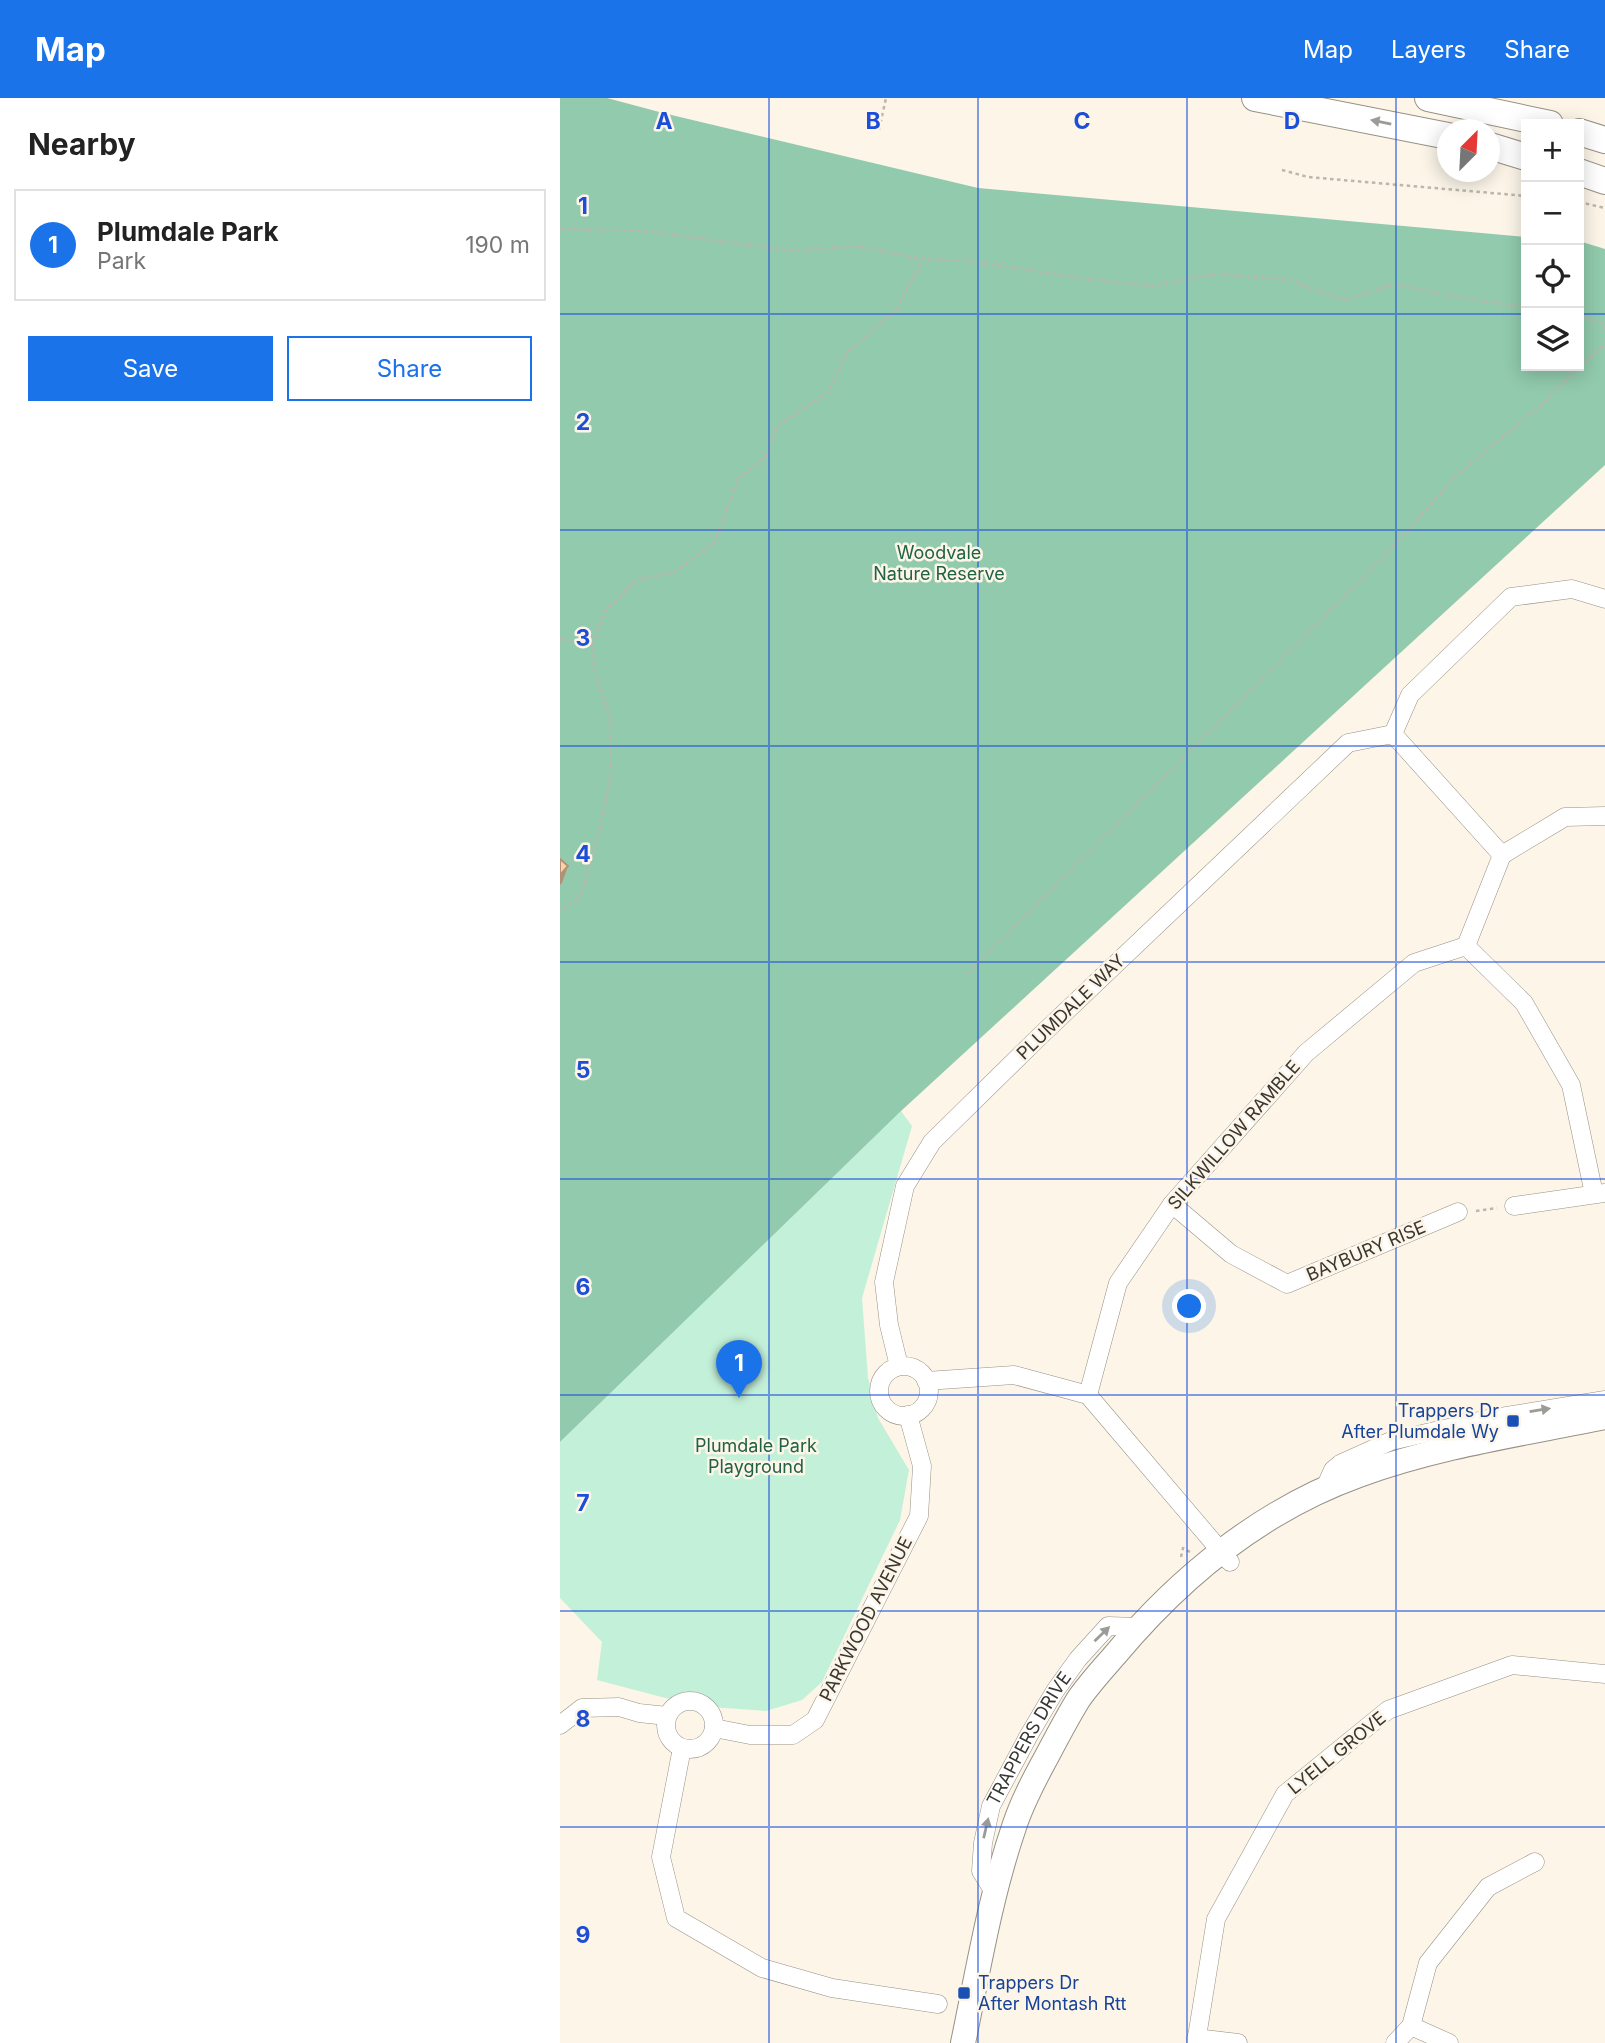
<!DOCTYPE html>
<html lang="en">
<head>
<meta charset="utf-8">
<style>
	body { margin:0; font-family:Inter,sans-serif; background:#f2f2f2; color:#222 }
	.controls { position:absolute; right:21px; top:21px; display:grid; overflow:hidden; border-radius:0px; box-shadow:0 4px 18px #0003 }
	.controls button { width:63px; height:63px; display:grid; place-items:center; padding:0; border:0; border-bottom:2px solid #e0e0e0; background:#fff; color:#222; font:35px sans-serif }
	.compass { position:absolute; left:877px; top:21px; width:63px; height:63px; border-radius:50%; background:#fff; box-shadow:0 4px 18px #0003; rotate:24deg }
	.you { position:absolute; left:630px; top:1209px; width:24px; height:24px; margin:-18px; border:5px solid #fff; border-radius:50%; background:#1a73e8; box-shadow:0 0 0 10px #1a73e833 }
	.badge { display:grid; place-items:center; width:46px; height:46px; border-radius:50%; background:#1a73e8; color:#fff; font-size:23px; font-weight:700 }
	.pin { position:absolute; translate:-50% -58px; filter:drop-shadow(0 2px 4px #0008) }
	.pin::after { content:''; position:absolute; top:37px; width:24px; height:21px; background:inherit; clip-path:polygon(0 0,100% 0,50% 100%) }
	.list { margin:0; padding:0; list-style:none }
	h2 { display:flex; justify-content:space-between; align-items:center; height:91px; margin:0; padding:0 28px; font-size:30px }
	h2 small { font-size:23px; font-weight:400; color:#767676 }
	.list li { display:grid; grid-template-columns:46px 1fr auto; gap:21px; align-items:center; box-sizing:border-box; height:112px; margin:0 14px 14px; padding:0 14px; border:2px solid #e0e0e0; border-radius:0px }
	.list b { display:block; font-size:26px; white-space:nowrap }
	.list p { margin:0; font-size:23px; white-space:nowrap; color:#767676 }
	.list em { font-size:23px; font-style:normal; color:#767676 }
	.actions { display:flex; gap:14px; padding:21px 28px }
	.actions a { flex:1; padding:16px 0; border:2px solid #1a73e8; border-radius:0px; text-align:center; font-size:24px; color:#1a73e8 }
	.actions .main { background:#1a73e8; color:#fff }
	.icon { flex:none; width:38px; height:38px; fill:none; stroke:currentColor; stroke-width:2; stroke-linecap:round; stroke-linejoin:round }
	.map { position:relative; flex:none; width:1045px; height:1945px; overflow:hidden }
	header { display:flex; align-items:center; gap:42px; box-sizing:border-box; height:98px; padding:0 35px; background:#1a73e8; color:#fff }
	header strong { font-size:33px }
	nav { display:flex; gap:38px; margin-inline-start:auto; font-size:24px }
	main { display:flex }
	aside { flex:1; background:#fff }
	.map>svg:first-child { display:block }
</style>
</head>
<body>
<header>
<strong>Map</strong>
<nav><a>Map</a><a>Layers</a><a>Share</a></nav>
</header>
<main>
<aside>
<h2>Nearby<small></small></h2>
<ul class="list">
<li><span class="badge">1</span><div><b>Plumdale Park</b><p>Park</p></div><em>190 m</em></li>
</ul>
<div class="actions"><a class="main">Save</a><a>Share</a></div>
</aside>
<div class="map">
<svg width="1045" height="1945" viewBox="0 0 1045 1945">
	<rect width="100%" height="100%" fill="#fcf5e8"/>
	<polygon fill="#c3f0d8" points="341,1013 352,1028 302,1200 308,1280 318,1320 349,1372 340,1422 262,1584 242,1602 206,1613 136,1608 37,1582 42,1544 0,1500 0,1344"/>
	<polygon fill="#91caad" points="0,0 47,0 103,15 418,90 966,139 966,268 1019,268 1019,143 1045,151 1045,367 341,1013 0,1344"/>
	<g fill="none" stroke-linecap="round" stroke-linejoin="round">
		<g stroke="#979185" stroke-width="19">
			<g id="street">
				<polyline points="942,757 833,636 850,597 951,499 1012,491 1045,501"/>
				<polyline points="942,757 906,848 964,905 1011,987 1034,1096"/>
				<polyline points="942,757 1005,719 1045,718"/>
				<polyline points="612,1106 671,1156 727,1186 898,1114"/>
				<polyline points="954,1108 1045,1095"/>
				<polyline points="339,1268 329,1227 324,1184 345,1088 372,1044 478,940 788,645 833,636"/>
				<circle cx="344" cy="1293" r="25"/>
				<polyline points="366,1283 454,1277 528,1297 670,1464"/>
				<polyline points="528,1297 558,1185 612,1106 746,955 854,865 906,848"/>
				<polyline points="764,1392 773,1372 780,1366 831,1343 928,1321 1045,1302"/>
				<circle cx="130" cy="1627" r="24"/>
				<polyline points="0,1627 22,1610 59,1609 79,1615 107,1618"/>
				<polyline points="154,1630 190,1637 233,1637 255,1622 359,1418 362,1368 348,1317"/>
				<polyline points="122,1650 101,1759 116,1820 202,1870 272,1890 378,1906"/>
				<path id="s1" d="M434,1794L421,1773L423,1745L431,1708L469,1637L495,1593L518,1561L548,1528L578,1529"/>
				<polyline points="851,1928 889,1945"/>
				<polyline points="636,1940 678,1945"/>
				<polyline points="636,1945 656,1821 725,1696 828,1612 952,1567 1045,1576"/>
				<polyline points="835,1945 851,1928 868,1865 928,1789 975,1764"/>
			</g>
		</g>
		<g stroke="#979185" stroke-width="26">
			<path id="secondary" d="M403,1945C418,1873 430,1799 454,1729C462,1704 475,1680 487,1658C497,1639 507,1620 518,1602C529,1586 542,1572 555,1557C620,1479 702,1412 799,1377C878,1348 962,1336 1045,1319"/>
		</g>
		<g stroke="#979185" stroke-width="28">
			<g id="primary">
				<polyline points="695,0 888,38"/>
				<polyline points="868,0 990,26"/>
				<polyline points="1019,34 1045,42"/>
				<polyline points="930,48 966,59"/>
				<polyline points="1019,74 1045,83"/>
			</g>
		</g>
		<g stroke="#bcb6ac" stroke-width="2.5" stroke-dasharray="3.5 3.5" stroke-linecap="butt">
			<polyline points="319,32 326,0"/>
			<polyline points="722,72 748,79 966,98"/>
			<polyline points="1019,104 1045,110"/>
			<polyline points="0,131 84,133 233,153 295,148 363,161 410,163 533,182 594,188 655,176 728,182 785,202 834,186 891,198 966,209"/>
			<polyline points="1019,218 1044,226 1045,233"/>
			<polyline points="0,541 32,547 35,574 50,619 51,677 37,742 21,798 0,813"/>
			<polyline points="32,547 44,514 76,482 115,474 154,445 179,379 206,359 217,328 269,293 287,254 337,211 362,162"/>
			<polyline points="408,875 814,469 898,376 979,309 1045,245"/>
			<polyline points="916,1113 937,1110"/>
			<polyline points="621,1459 623,1450 630,1454"/>
		</g>
		<use href="#street" stroke="#fff" stroke-width="18"/>
		<use href="#secondary" stroke="#fff" stroke-width="24"/>
		<use href="#primary" stroke="#fff" stroke-width="26"/>
	</g>
	<polygon fill="#b19276" points="8,768 2,785 0,787 0,777"/>
	<polygon fill="#fdd1a8" stroke="#b19276" stroke-width="2" points="0,761 8,768 0,777"/>
	<defs><path id="oneway-solid" d="M-6-.8H1V-3.2L6.5 0L1 3.2V.8H-6Z" transform="scale(1.75)"/></defs>
	<g fill="#9c9b98">
		<use href="#oneway-solid" transform="translate(821 24) rotate(-168)"/>
		<use href="#oneway-solid" transform="translate(980 1312) rotate(-9)"/>
		<use href="#oneway-solid" transform="translate(542 1536) rotate(-44)"/>
		<use href="#oneway-solid" transform="translate(426 1730) rotate(-77)"/>
	</g>
	<path fill="none" stroke="#1d4ed8" stroke-width="2" stroke-opacity="0.55" d="M209,0V1945M418,0V1945M627,0V1945M836,0V1945M0,216H966M1019,216H1045M0,432H1045M0,648H1045M0,864H1045M0,1081H1045M0,1297H1045M0,1513H1045M0,1729H1045"/>
	<g fill="#1a4fb4" stroke="#fcf5e8" stroke-width="2.5">
		<rect x="946" y="1316" width="14" height="14" rx="3.5"/>
		<rect x="397" y="1888" width="14" height="14" rx="3.5"/>
	</g>
	<g text-anchor="middle" stroke-width="5" stroke-linejoin="round" paint-order="stroke">
		<g font-size="18" fill="#1f6246" stroke="#fcf5e8">
			<text x="379" y="461">Woodvale<tspan x="379" dy="21">Nature Reserve</tspan></text>
			<text x="196" y="1354">Plumdale Park<tspan x="196" dy="21">Playground</tspan></text>
		</g>
		<g font-size="18" fill="#393732" stroke="#fcf5e8">
			<text transform="translate(511 909) rotate(-44)" y="6">PLUMDALE WAY</text>
			<text transform="translate(674 1037) rotate(-49)" y="6">SILKWILLOW RAMBLE</text>
			<text transform="translate(806 1153) rotate(-23)" y="6">BAYBURY RISE</text>
			<text transform="translate(306 1521) rotate(-63)" y="6">PARKWOOD AVENUE</text>
			<text dy="6" stroke="none"><textPath href="#s1" startOffset="168">TRAPPERS DRIVE</textPath></text>
			<text transform="translate(777 1655) rotate(-39)" y="6">LYELL GROVE</text>
		</g>
		<g font-size="18" fill="#164399" stroke="#fcf5e8" text-anchor="end">
			<text x="939" y="1319">Trappers Dr<tspan x="939" dy="21">After Plumdale Wy</tspan></text>
			<text x="418" y="1891" text-anchor="start">Trappers Dr<tspan x="418" dy="21">After Montash Rtt</tspan></text>
		</g>
	</g>
	<g font-size="23" text-anchor="middle" font-weight="bold" fill="#1d4ed8" stroke="#fcf5e8" stroke-width="5" stroke-linejoin="round" paint-order="stroke">
		<text x="104" y="31">A</text>
		<text x="313" y="31">B</text>
		<text x="522" y="31">C</text>
		<text x="732" y="31">D</text>
		<text x="23" y="116">1</text>
		<text x="23" y="332">2</text>
		<text x="23" y="548">3</text>
		<text x="23" y="764">4</text>
		<text x="23" y="980">5</text>
		<text x="23" y="1197">6</text>
		<text x="23" y="1413">7</text>
		<text x="23" y="1629">8</text>
		<text x="23" y="1845">9</text>
	</g>
</svg>
<div class="controls">
<button>+</button>
<button>−</button>
<button><svg class="icon" aria-label="locate" viewBox="0 0 24 24"><circle cx="12" cy="12" r="6"/><path d="M12 2v4M12 18v4M2 12h4M18 12h4"/></svg></button>
<button><svg class="icon" aria-label="layers" viewBox="0 0 24 24"><path d="M12 4l9 5-9 5-9-5zM3 14l9 5 9-5"/></svg></button>
</div>
<svg class="compass" viewBox="-18 -18 36 36"><path d="M0-13l5 13h-10z" fill="#e53935"/><path d="M0 13l5-13h-10z" fill="#767676"/></svg>
<div class="you"></div>
<div class="pin badge" style="left:179px;top:1300px">1</div>
</div>
</main>
</body>
</html>
